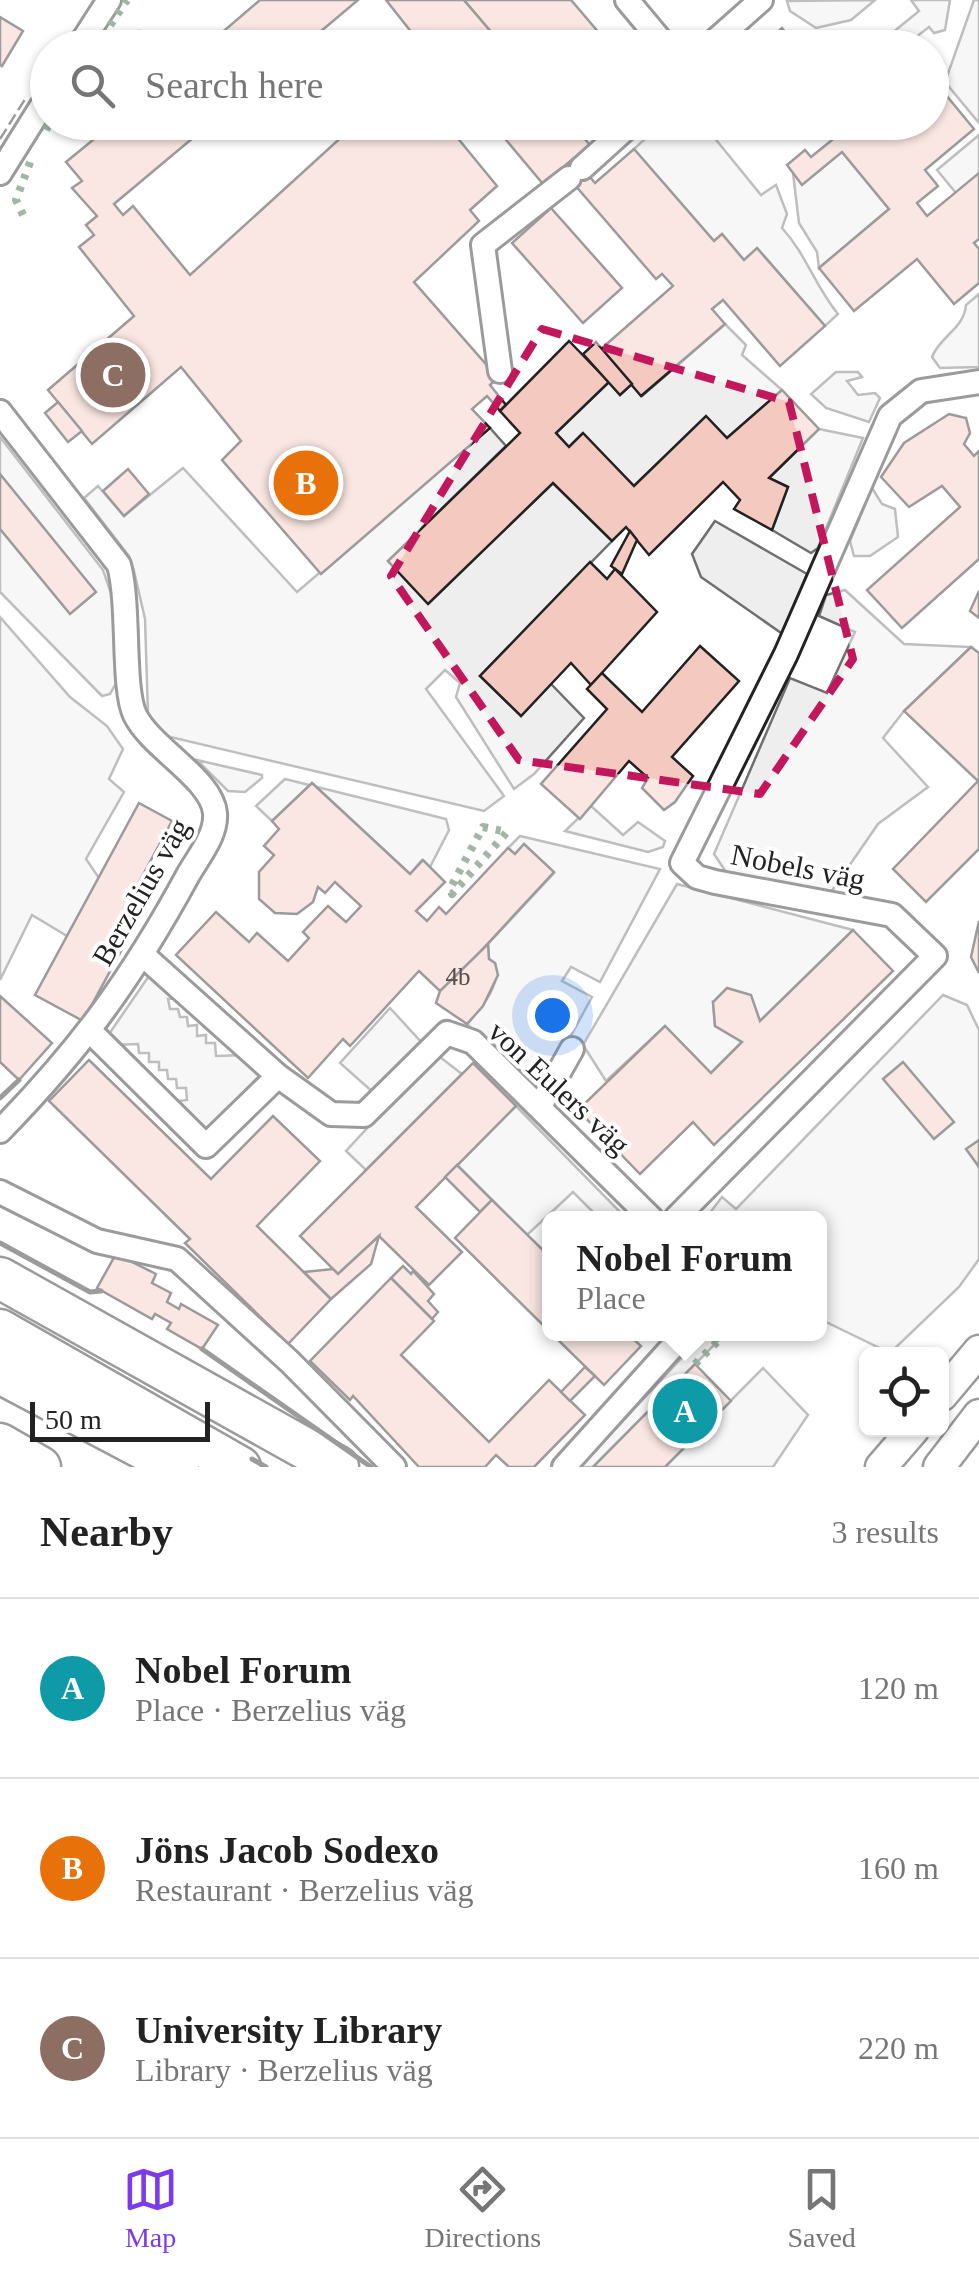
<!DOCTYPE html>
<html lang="en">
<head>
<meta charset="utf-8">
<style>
	body { margin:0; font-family:Georgia,serif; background:#f6f6f6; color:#222 }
	.controls { position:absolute; right:30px; bottom:30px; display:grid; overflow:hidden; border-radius:15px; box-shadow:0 2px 8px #0004 }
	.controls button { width:90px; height:90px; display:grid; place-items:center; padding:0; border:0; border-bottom:2px solid #e0e0e0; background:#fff; color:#222; font:50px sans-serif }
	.scale { position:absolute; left:30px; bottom:25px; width:180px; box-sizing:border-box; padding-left:10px; border:5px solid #222; border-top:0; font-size:28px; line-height:35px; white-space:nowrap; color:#222; -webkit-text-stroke:8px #fff; paint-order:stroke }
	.you { position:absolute; left:552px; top:1015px; width:35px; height:35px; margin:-25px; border:8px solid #fff; border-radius:50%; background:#1a73e8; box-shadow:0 0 0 15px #1a73e833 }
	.badge { display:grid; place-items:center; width:65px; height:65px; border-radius:50%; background:#7c3aed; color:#fff; font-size:32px; font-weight:700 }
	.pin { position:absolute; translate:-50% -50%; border:5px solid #fff; box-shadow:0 2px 10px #0006 }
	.popup { position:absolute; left:542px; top:1211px; width:285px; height:130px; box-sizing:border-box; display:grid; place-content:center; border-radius:15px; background:#fff; filter:drop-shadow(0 2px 8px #0005); font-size:32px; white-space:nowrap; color:#767676 }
	.popup b { font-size:38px; color:#222 }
	.popup::after { content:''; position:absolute; left:50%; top:100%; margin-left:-20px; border:20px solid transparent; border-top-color:#fff }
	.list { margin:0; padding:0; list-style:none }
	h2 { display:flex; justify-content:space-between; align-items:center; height:130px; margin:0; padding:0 40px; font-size:42px }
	h2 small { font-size:32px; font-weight:400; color:#767676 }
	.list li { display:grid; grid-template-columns:65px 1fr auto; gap:30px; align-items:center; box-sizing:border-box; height:180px; padding:0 40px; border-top:2px solid #e0e0e0 }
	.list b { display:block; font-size:38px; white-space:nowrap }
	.list p { margin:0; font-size:32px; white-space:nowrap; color:#767676 }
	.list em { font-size:32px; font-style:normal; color:#767676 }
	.icon { flex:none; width:55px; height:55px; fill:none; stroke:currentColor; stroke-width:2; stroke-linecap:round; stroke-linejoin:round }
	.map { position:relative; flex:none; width:979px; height:1467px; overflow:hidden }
	.search { position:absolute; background:#fff; box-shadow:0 2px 8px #0004; left:30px; right:30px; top:30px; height:110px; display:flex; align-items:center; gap:25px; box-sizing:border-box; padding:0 35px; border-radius:55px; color:#767676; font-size:38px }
	.sheet { height:670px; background:#fff }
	nav { display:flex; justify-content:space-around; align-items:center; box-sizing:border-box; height:140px; border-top:2px solid #e0e0e0; background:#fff; font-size:28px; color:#767676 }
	nav a { display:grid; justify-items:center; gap:5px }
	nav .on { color:#7c3aed }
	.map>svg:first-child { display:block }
</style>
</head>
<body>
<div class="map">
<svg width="979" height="1467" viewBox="0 0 979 1467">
	<rect width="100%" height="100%" fill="#fff"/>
	<g fill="#eee" stroke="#6f6f6f" stroke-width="2.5">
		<polygon points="875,0 851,20 816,28 790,11 787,1"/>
		<polygon points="911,0 950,0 945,30 934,33 929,27 903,47 875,47 919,11"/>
		<polygon points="974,0 979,0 979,123 945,82"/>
		<path d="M662,123H714L719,129L713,136L761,195L776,185L787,214L782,228C806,254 815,286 838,314L825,326L758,249L744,260L722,234L714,241L634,149Z"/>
		<polygon points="979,135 979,174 956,193 937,170"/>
		<polygon points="842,152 889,209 819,268 817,252 799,223 793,173"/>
		<path d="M979,294V367L940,368L932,357C940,336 964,329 966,305Z"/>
		<polygon points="725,324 746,345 742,355 782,390 727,438 706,417 634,486 582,434 569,447 556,433 609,382 620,395 632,384 642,396"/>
		<polygon points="836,372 858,372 862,377 847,381 858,395 875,393 880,398 869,422 826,408 811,394"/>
		<polygon points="490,428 506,446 388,561 429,603 553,483 612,541 480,676 521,716 551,684 584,718 534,774 514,789 456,697 460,683 445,670 426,689 504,796 484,811 166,736 148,715 145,619 134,571 129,556 84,498 98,486 124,516 183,468 297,592"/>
		<polygon points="819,429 863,438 818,548 811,553 772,530 788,487 769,478"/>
		<polygon points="0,437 103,570 113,599 117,682 110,694 102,696 0,592"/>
		<polygon points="872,488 882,504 895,509 898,537 870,556 854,556 850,541"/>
		<polygon points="715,521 807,574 784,635 701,577 692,554"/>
		<polygon points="845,590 904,644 971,647 904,711 883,738 928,787 878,824 829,895 728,875 714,854 790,678 827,693 855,632 819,616 826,595"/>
		<polygon points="0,617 70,697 107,726 123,749 109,779 124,792 86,859 99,878 67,936 32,915 0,980"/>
		<polygon points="197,760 262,775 262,778 245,792 228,791"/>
		<polygon points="285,779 446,819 449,830 430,867 422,860 410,874 312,783 272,821 256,806"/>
		<polygon points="591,806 623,835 638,822 665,841 663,847 648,852 565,831"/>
		<path d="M520,836L660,869L600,982L571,967L562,981L592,997L540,1092L467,1024C481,1008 502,985 495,963L489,959L488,944L554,873L524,844L515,854L508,848Z"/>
		<polygon points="677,884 853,930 760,1021 713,1002 715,1026 742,1042 711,1073 665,1026 606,1081 583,1045"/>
		<polygon points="153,970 182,998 168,999 170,1009 178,1009 180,1017 187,1017 188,1026 197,1025 197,1036 206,1035 206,1043 215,1043 216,1056 244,1055 262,1073 206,1131 171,1102 187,1100 186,1088 177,1088 176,1079 168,1079 167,1070 159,1070 159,1062 149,1062 149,1053 139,1053 138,1044 113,1045 107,1037"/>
		<polygon points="943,995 967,1005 979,1030 979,1259 959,1287 890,1353 820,1319 820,1218 706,1218 722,1197 736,1209"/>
		<polygon points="390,1008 423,1044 375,1094 340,1063"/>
		<polygon points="436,1054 462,1074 366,1170 346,1151"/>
		<polygon points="516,1106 626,1218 599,1218 573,1192 527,1235 457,1165"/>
		<polygon points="704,1334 725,1334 593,1467 580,1467"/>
		<polygon points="763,1368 808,1415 773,1467 665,1467"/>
	</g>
	<g fill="#f3c9c0" stroke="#222" stroke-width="2.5">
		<polygon points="260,0 358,0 301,48 204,48"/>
		<polygon points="386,0 464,0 505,48 424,48"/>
		<polygon points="464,0 571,0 612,48 505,48"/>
		<polygon points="0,17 23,31 2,66 0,65"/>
		<polygon points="782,28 798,48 759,48"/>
		<polygon points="138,31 180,33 179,48 120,48"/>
		<polygon points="932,78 974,129 925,170 938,186 917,203 927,216 979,173 979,239 974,243 979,249 979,283 954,304 917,259 854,311 819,268 889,209 842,152 802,185 787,165 805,150 811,157 832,140 818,122 932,122"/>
		<polygon points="115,122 212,122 114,204 123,215 133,206 190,275 358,122 450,122 447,125 497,186 470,210 479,221 414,282 498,378 490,385 506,405 500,411 487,396 472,409 490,428 321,574 222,460 241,441 181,367 92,444 48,390 134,316 79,247 94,235 86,225 97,216 72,188 82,181 66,162"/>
		<polygon points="491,122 570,122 590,145 543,184"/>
		<polygon points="634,149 714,241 722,234 744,260 757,248 825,326 780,366 723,300 712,309 725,324 641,396 601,349 673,286 662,274 656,279 561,169 574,158 595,183"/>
		<polygon points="551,208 622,288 583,323 512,243"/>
		<polygon points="569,341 609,382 556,433 569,447 583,433 634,486 706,416 727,438 782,390 819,429 769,478 788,487 772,530 734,509 740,500 723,482 649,555 626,527 612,541 553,483 428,604 388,561 520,433 500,411"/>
		<polygon points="596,342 632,384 620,395 583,354"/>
		<polygon points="58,402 82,431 68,442 45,413"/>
		<polygon points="949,414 966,418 970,433 964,444 974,456 979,451 979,559 902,628 867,590 960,507 942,486 909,507 881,477 904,443"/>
		<polygon points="128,469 149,494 124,516 103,491"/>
		<polygon points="0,474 96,592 70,614 0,529"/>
		<polygon points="630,531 637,540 622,574 611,566"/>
		<polygon points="590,562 607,579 615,569 657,612 591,685 571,663 521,716 480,676"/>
		<polygon points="979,591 979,618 970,611"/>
		<polygon points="700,646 739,681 672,757 693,776 675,802 664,810 642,788 648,778 629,761 580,819 541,784 607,709 587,689 602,673 642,712"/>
		<polygon points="971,647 979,653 979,849 926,902 893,869 978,781 904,711"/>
		<polygon points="312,783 410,874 423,860 445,882 416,911 427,921 439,907 446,914 508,848 515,854 524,844 554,872 442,993 419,971 350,1046 343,1039 308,1078 176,955 216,912 249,942 257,933 288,961 309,938 303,932 328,906 346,922 361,906 335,882 325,893 318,887 313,902 297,914 275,913 259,899 259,872 274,855 264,846 279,829 272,821"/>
		<polygon points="139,803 172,821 124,910 139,918 83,1021 35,995"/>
		<polygon points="979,921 979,973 971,957"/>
		<polygon points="853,930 893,971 714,1145 693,1122 640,1174 578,1110 665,1026 711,1073 742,1042 715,1026 713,1002 727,988 751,995 760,1021"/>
		<polygon points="488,944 489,959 495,963 498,975 483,1006 467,1024 436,1003 440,991"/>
		<polygon points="0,996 52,1043 19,1080 0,1062"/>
		<polygon points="89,1060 211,1179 273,1116 320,1161 257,1226 331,1299 288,1344 185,1243 190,1239 49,1101"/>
		<polygon points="903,1062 954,1122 934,1139 883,1079"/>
		<polygon points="473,1063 516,1106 416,1207 462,1252 429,1285 379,1236 338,1274 300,1236"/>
		<polygon points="979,1140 979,1167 966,1149"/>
		<polygon points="457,1165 492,1200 480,1212 445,1177"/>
		<polygon points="492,1200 550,1257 550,1332 455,1238"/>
		<polygon points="379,1236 371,1264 331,1299 304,1272 333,1269 338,1274"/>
		<polygon points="116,1254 156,1274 152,1283 171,1293 167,1302 179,1309 181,1304 218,1325 202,1349 167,1329 171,1323 155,1314 152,1319 97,1288"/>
		<polygon points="403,1266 411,1274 413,1271 434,1294 428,1301 438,1312 432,1319 391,1278"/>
		<polygon points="391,1278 434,1321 401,1355 489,1442 549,1380 585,1415 534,1467 509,1467 496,1455 485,1467 419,1467 353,1396 350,1400 310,1361"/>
		<polygon points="552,1334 628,1334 641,1346 604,1385"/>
		<polygon points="695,1364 731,1401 665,1467 593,1467"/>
		<polygon points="585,1367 595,1376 570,1401 561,1392"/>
	</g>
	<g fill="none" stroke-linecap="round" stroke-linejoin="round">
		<g stroke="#222" stroke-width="28">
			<g id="street">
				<polyline points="627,0 667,48"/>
				<polyline points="78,48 109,0"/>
				<polyline points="707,48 761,0"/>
				<polyline points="582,168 633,122"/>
				<polyline points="0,173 48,96"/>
				<polyline points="500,371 483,245 569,178"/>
				<path d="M0,412L119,565C130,606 122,688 135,715C151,748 212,779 215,813C217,835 198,857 188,875C132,978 82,1047 0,1131"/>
				<polyline points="144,956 278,1076 331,1114 364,1115 447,1033 473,1042 651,1218"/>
				<polyline points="91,1032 206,1146 278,1076"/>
				<polyline points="540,1106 572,1049"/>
				<polyline points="0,1192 97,1241 177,1259 290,1362 394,1467"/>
				<polyline points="676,1218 935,956 892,915 715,882 697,877 682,863 786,654 890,416 921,391 979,382"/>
				<polyline points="564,1467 684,1334"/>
			</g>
		</g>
		<g stroke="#222" stroke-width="35">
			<g id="secondary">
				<polyline points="942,1395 979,1351"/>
				<polyline points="881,1467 913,1430"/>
				<polyline points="939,1467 979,1415"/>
			</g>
		</g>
		<g stroke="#222" stroke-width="45">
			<g id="highway">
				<polyline points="0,1278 338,1467"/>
				<polyline points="0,1330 240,1467"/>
				<polyline points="0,1373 178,1467"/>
				<polyline points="0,1444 40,1467"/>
			</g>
		</g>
		<use href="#street" stroke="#fff" stroke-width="22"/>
		<use href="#secondary" stroke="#fff" stroke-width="30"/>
		<use href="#highway" stroke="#fff" stroke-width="40"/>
		<g stroke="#2f5e38" stroke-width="8" stroke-dasharray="5 8" stroke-linecap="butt">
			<polyline points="103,36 127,0"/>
			<polyline points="98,48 100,44"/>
			<polyline points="46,130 50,122"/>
			<polyline points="23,215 16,200 32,157"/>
			<polygon points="483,827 507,832 452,894 451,887"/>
			<polyline points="695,1364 725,1334"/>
		</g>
		<polyline stroke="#222" stroke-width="2.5" stroke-dasharray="12 5" stroke-linecap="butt" points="0,139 27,96"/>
		<g stroke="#222" stroke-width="5">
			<polyline points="0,1098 19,1080"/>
			<polyline points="0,1243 90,1292 101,1291"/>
			<polyline points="202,1349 371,1467"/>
			<polyline points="252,1459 266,1467"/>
		</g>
	</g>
	<path d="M0 0H979V1467H0ZM542,329L789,402L853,659L760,794L519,760L391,576Z" fill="#fff" fill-opacity=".55" fill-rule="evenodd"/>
	<path fill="none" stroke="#c2185b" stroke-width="8" stroke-dasharray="20 12" stroke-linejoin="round" d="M542,329L789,402L853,659L760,794L519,760L391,576Z"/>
	<g text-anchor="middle" stroke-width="8" stroke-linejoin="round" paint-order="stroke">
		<g font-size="25" fill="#564c4a">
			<text x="458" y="985">4b</text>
		</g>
		<g font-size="30" fill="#222" stroke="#fff">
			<text transform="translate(798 867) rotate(11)" y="10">Nobels väg</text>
			<text transform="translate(141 892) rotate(-60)" y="10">Berzelius väg</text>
			<text transform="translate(559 1088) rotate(43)" y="10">von Eulers väg</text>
		</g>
	</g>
</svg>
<div class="controls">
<button><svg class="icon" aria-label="locate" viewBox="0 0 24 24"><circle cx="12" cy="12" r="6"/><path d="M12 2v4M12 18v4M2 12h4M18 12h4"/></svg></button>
</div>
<div class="scale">50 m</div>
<div class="you"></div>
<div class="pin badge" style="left:685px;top:1411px;background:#0f9aa8">A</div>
<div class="popup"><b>Nobel Forum</b>Place</div>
<div class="pin badge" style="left:306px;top:483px;background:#e8710a">B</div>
<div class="pin badge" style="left:113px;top:375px;background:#8d6e63">C</div>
<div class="search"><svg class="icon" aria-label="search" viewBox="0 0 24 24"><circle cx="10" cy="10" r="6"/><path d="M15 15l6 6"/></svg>Search here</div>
</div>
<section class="sheet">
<h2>Nearby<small>3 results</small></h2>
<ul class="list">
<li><span class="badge" style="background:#0f9aa8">A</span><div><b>Nobel Forum</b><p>Place · Berzelius väg</p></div><em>120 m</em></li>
<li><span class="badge" style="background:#e8710a">B</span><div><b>Jöns Jacob Sodexo</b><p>Restaurant · Berzelius väg</p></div><em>160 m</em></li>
<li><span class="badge" style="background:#8d6e63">C</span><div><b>University Library</b><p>Library · Berzelius väg</p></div><em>220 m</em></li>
</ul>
</section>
<nav>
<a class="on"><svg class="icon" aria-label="map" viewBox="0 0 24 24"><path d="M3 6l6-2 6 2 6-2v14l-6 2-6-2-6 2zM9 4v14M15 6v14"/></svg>Map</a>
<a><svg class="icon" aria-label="directions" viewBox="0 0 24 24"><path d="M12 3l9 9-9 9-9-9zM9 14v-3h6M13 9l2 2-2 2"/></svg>Directions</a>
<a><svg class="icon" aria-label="saved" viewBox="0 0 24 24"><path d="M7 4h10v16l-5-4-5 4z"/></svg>Saved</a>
</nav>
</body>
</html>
